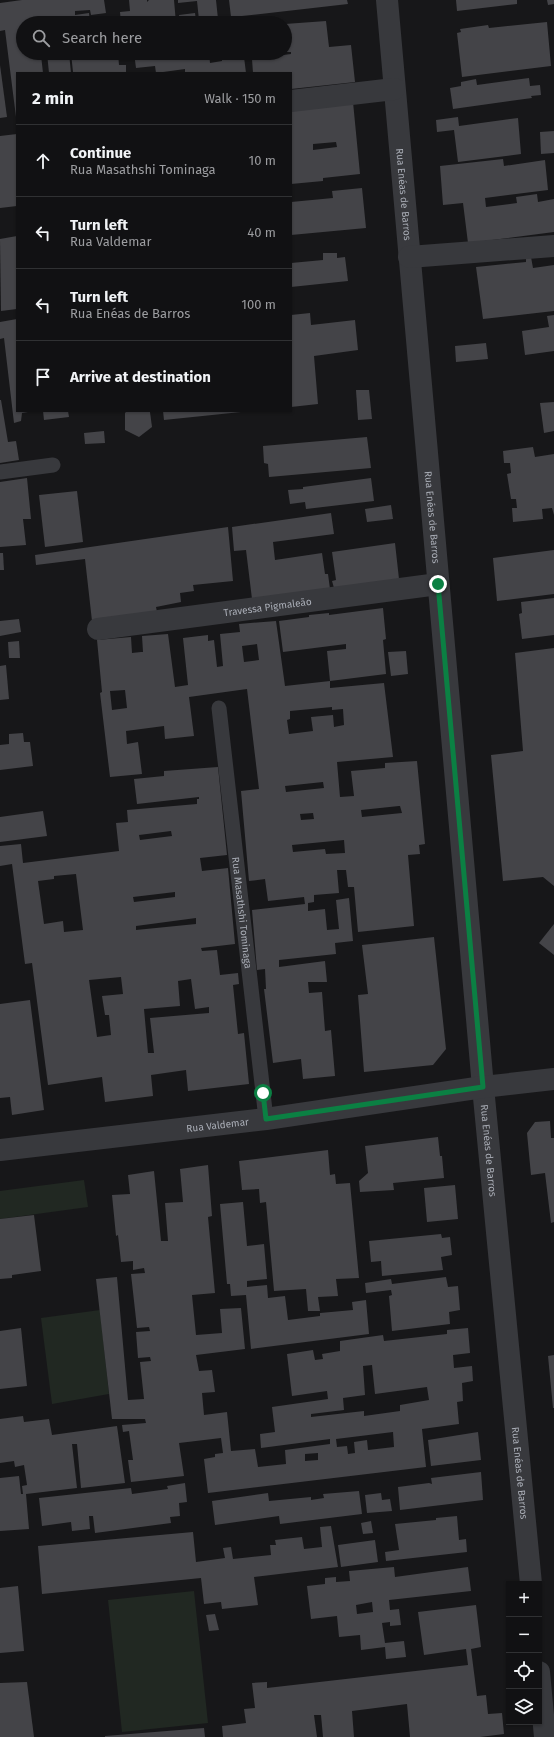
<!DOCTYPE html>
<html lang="en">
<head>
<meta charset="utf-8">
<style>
	body { margin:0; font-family:"Fira Sans",sans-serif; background:#1a1a1c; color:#f1f3f6 }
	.controls { position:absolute; right:12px; bottom:12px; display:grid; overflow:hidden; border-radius:0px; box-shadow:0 1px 3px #0004 }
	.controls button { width:36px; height:36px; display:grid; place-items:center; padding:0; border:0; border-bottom:1px solid #303133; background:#111113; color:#f1f3f6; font:20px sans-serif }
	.stop { position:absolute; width:12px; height:12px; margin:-9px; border:3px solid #0b8043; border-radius:50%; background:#fff }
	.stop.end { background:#0b8043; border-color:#fff; box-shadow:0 1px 4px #0008 }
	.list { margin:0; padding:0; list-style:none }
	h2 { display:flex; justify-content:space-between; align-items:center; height:52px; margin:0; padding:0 16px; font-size:17px }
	h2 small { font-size:13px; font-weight:400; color:#9c9da0 }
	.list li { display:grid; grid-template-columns:26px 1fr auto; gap:12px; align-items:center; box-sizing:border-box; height:72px; padding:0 16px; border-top:1px solid #303133 }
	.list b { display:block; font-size:15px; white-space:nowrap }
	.list p { margin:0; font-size:13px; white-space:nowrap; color:#9c9da0 }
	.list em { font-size:13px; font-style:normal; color:#9c9da0 }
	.icon { flex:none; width:22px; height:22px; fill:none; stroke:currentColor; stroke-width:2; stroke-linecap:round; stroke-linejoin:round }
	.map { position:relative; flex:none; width:554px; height:1737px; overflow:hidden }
	.search { position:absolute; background:#111113; box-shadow:0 1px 3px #0004; left:16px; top:16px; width:276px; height:44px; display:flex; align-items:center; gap:10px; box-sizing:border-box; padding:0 14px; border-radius:22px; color:#9c9da0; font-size:15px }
	.panel { position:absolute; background:#111113; box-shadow:0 1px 3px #0004; left:16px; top:72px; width:276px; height:340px; border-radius:0px }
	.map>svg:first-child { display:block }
</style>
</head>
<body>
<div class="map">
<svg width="554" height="1737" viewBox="0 0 554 1737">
	<rect width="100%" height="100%" fill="#171719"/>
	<g fill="#212822">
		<polygon points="84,1180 88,1207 0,1219 0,1191"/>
		<polygon points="100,1310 109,1394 52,1404 41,1318"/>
		<polygon points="194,1591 208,1723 122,1732 108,1600"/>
	</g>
	<g fill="#444448" fill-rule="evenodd">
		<polygon points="22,0 104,0 106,13 91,15 90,10 75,11 75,15 89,13 90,23 69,23 69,16 65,17 65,23 23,23 23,53 27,53 27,56 41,55 43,73 17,73 16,117 5,30 0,31 0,3"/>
		<polygon points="129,0 147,0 147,2 149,0 174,0 176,23 121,23 120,12 130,11"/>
		<polygon points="178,0 216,0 218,19 231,17 229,0 347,0 348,4 242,16 243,23 212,23 211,19 206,19 206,23 180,23 179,15 195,13 196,20 199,20 197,1 178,3"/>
		<polygon points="456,0 517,0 517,4 457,11"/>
		<polygon points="547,0 554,0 554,4 548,5"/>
		<polygon points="326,21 329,47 351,45 355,82 291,89 291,73 253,73 252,59 291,54 291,52 285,52 285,24"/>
		<polygon points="547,22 551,66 462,77 457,33 461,32 460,29 488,25 489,28"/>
		<polygon points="47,53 69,53 71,73 49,73"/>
		<polygon points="71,53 118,53 119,65 126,65 126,73 73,72"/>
		<polygon points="134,53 209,53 210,63 222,61 222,53 269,54 244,57 246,73 185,73 185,69 156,73 155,66 136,68"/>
		<polygon points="0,65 7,117 0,118"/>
		<polygon points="529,78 530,86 540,85 541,95 531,96 532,98 453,109 450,88 461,86 461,82 476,79 477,85"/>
		<path d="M353,102L360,174L323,178V181L291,184V110ZM336,142L337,147L313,150V144Z"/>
		<polygon points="458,117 459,126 518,118 521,154 458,162 454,130 437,132 436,120"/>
		<polygon points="554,131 554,153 541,154 540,132"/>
		<polygon points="17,134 17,206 0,208 0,136"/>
		<polygon points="503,159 504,166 545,160 548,190 485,198 486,207 517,203 516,197 537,194 538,202 554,199 554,232 468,243 463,203 443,205 440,166"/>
		<polygon points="362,188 366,228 291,235 291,202 333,198 332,191"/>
		<polygon points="17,236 17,309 1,311 0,239"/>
		<polygon points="323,253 337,253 337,258 345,257 348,281 291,287 291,263 323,260"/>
		<polygon points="531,257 533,268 554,265 554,311 483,319 476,267 526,262 526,258"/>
		<polygon points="310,313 311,325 355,320 358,350 314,356 318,404 291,407 291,315"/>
		<polygon points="554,315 554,351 525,355 522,331 549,327 547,316"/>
		<polygon points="17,319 17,411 28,412 22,413 21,421 14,423 4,338 0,339 0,322"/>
		<polygon points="486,343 488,359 456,362 455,346"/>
		<polygon points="356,390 369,390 372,419 358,420"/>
		<polygon points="0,400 1,400 8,442 16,441 19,460 0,463"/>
		<polygon points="554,402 554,431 544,433 540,403"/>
		<polygon points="43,411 68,411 69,417 44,420"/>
		<polygon points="127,411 150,412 152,427 139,437 125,430 125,413"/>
		<polygon points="163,411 241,411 241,412 164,420"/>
		<polygon points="104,431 105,443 85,444 84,433"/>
		<polygon points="367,437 371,468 269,477 268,464 264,463 263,446"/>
		<polygon points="533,447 535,457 554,454 554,515 552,508 542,509 543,519 513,522 512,508 517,508 516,499 511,499 507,474 511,473 510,463 504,463 503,451"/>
		<polygon points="27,478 31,519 23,519 26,545 0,547 0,482"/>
		<polygon points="371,478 374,501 306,509 305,502 290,504 288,490 303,489 303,487"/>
		<polygon points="77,491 83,542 45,547 39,495"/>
		<polygon points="391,505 393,519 367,522 365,509"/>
		<polygon points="331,513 334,534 273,542 275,560 322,553 325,574 328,574 330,589 252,599 246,550 234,551 232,527"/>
		<polygon points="228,527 233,581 193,585 194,591 180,593 181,602 156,607 157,612 92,621 85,559 36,565 35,555"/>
		<polygon points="395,543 399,579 334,588 332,581 336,580 332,552"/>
		<polygon points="554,550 554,594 497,601 493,558"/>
		<polygon points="0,553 3,553 4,570 0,570"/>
		<polygon points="554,598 554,635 522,639 519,614 522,613 521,602"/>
		<polygon points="383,608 386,639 383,640 386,674 330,681 327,651 346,649 346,644 283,652 279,621 309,617 309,615 329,613 329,615"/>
		<polygon points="19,619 21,632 0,636 0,621"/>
		<path d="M276,621L285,686L330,681V688L384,683L393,757L337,762L340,797L354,796L351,771L385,768V763L417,761L425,844L419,845L420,854L408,855L414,926L358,932L354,887H348L346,870H337L339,893L314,895V902L308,903V911L325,909L327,930L339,929L336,900L349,898L353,941L335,943L336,954L279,960V967L325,961L327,982H308L309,993L322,992L325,1031L331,1030L335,1076L303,1079L301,1059L273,1063L264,989H266L265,969L257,970L252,910L305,904L304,897L268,901L265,879L249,881L241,791L259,789L247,689L189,697L194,736L165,739L164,726L126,731L127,744L138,742L142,774L110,777L100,693L102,692L97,640L131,637L132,653L141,652H143L142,636L168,634L175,687L188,685L183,638L208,635V641L214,640L217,667L223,666L220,634L240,632L239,624ZM257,644L259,660L244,662L242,646ZM125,690L127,708L112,710L110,691ZM332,707V710L343,709L344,725L334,727L333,715L311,717L313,731L289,734L287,720L290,719V711ZM323,782L324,788L286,792L285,786ZM399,806H400L402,813L362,817L361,810ZM313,813L314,819L301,820L300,814ZM344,840L345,853L326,854L325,849L293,852L292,845Z"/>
		<polygon points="19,641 20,658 9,658 8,642"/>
		<polygon points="554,648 554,886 543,877 503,881 491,755 523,751 515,653"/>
		<polygon points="406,651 408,674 391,676 388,652"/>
		<polygon points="6,665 9,699 0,700 0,666"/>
		<polygon points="23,733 24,742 30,742 33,766 0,770 0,745 9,744 9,734"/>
		<path d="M218,767L227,855L200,858L202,871L228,868L235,944L201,948L202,951L217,950L220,975L238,973L239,984L233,985L238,1034L244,1033L249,1084L188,1091L186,1070L151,1075L153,1096L105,1102L102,1077L48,1085L32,963L25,964L12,864L0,866V846L21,844L23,863L119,851L116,823L128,822L127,810L197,804V799H199V797L137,804L134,779L164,776V771ZM171,831L172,836L140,840L139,835ZM76,874L83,930L64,932L63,921L44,924L38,881L54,879V876ZM175,892V897L134,902L133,897ZM196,918V924L136,930V926ZM121,977L123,994L102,996L105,1015H109L111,1035L97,1037L89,980ZM191,979L195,1009L209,1007V1013L150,1018L154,1053H148L144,1009L180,1006L178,981Z"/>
		<polygon points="43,811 47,836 0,842 0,817"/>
		<polygon points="554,924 554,955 539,943"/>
		<polygon points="434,937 446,1049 433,1065 364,1072 358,995 368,994 362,945"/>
		<polygon points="30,1000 44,1110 12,1115 10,1097 0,1098 0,1004"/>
		<polygon points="550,1121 551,1138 554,1138 554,1222 551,1223 545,1173 531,1175 527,1133 535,1122"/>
		<polygon points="438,1137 440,1156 442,1156 444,1178 393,1183 394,1190 360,1192 359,1181 368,1173 365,1146"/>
		<polygon points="328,1150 330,1175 335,1174 336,1184 350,1183 359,1278 336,1279 338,1296 318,1297 320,1311 308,1311 306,1289 274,1291 266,1202 260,1203 259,1189 242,1190 239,1161"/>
		<path d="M208,1165L212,1216L208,1217L215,1293L192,1295L196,1335L222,1333L220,1309L241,1308L245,1349L196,1355L199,1371L212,1370L215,1392L202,1393L204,1415L227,1412L231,1451L255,1449L258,1467L286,1464L285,1450L330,1444V1439L261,1448L260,1434L275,1432L272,1407L328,1399L327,1391L292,1396L287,1354L313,1350L315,1360L323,1359L322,1354L340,1351V1341L383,1335L384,1341L447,1334V1330L468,1328L470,1353L453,1355L454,1368L472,1366L473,1381L462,1383L463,1401L457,1402L459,1424L422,1429L426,1467L208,1493L204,1459L215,1457V1454L223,1453L221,1438L179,1443L184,1476L131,1482L128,1460H133L129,1431L123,1432L122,1425L146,1423L145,1419H112L96,1279L117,1277L128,1400L144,1399L140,1362L151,1361L150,1357L138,1358L136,1332L150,1331L149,1327L137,1328L131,1274L145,1273L144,1268L133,1270V1261L121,1262L118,1235L116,1236L112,1195L130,1194L128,1175L154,1171L161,1241H168L165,1203L183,1202L180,1169ZM372,1365L375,1394L427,1387L429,1400L400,1405V1411L364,1416V1411L311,1417V1414L344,1410L343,1398L365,1395L363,1366ZM393,1432L394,1447L368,1450L367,1440L354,1442L355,1453L348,1454L347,1446L337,1447L336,1439ZM318,1453V1460L305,1461V1454Z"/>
		<polygon points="455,1185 458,1219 427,1222 424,1188"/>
		<polygon points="243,1202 247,1246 264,1244 267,1279 247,1281 247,1287 267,1285 268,1298 285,1296 288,1320 320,1316 320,1313 353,1310 352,1302 366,1300 369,1334 251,1349 246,1295 231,1296 230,1284 227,1284 220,1204"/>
		<polygon points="34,1215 41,1271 12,1275 12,1278 0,1279 0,1219"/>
		<polygon points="441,1234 442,1238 450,1237 452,1255 441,1257 443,1270 382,1276 381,1261 371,1262 369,1241"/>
		<polygon points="446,1277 448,1287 458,1286 460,1310 449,1312 450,1324 392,1331 389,1296 392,1295 391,1290 366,1293 365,1283 391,1279 392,1284"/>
		<polygon points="21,1328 27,1386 0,1389 0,1331"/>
		<polygon points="554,1355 554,1408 553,1408 548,1356"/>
		<polygon points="23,1416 24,1422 49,1419 52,1435 117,1426 125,1483 81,1488 77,1444 72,1444 77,1488 26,1494 29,1529 0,1531 0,1478 19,1476 21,1494 23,1494 22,1486 27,1485 24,1465 15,1467 14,1461 0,1463 0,1419"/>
		<polygon points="478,1432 481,1460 431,1466 428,1440"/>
		<polygon points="481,1472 483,1500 400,1510 398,1487 429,1483 432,1484 431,1478"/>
		<polygon points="185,1483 187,1502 179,1503 180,1516 170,1517 171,1523 95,1533 93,1516 89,1516 90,1529 72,1531 71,1522 42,1526 39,1498 131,1488 132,1494 168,1489 167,1486"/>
		<polygon points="359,1491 362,1514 280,1524 279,1516 215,1525 212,1501 268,1493 269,1501 311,1497 311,1500 324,1498 323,1494"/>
		<polygon points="381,1493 382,1500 390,1499 392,1511 367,1513 365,1495"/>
		<polygon points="457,1516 459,1540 466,1539 467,1552 386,1561 385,1552 399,1550 395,1524 436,1520 436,1518"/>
		<polygon points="371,1521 373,1533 363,1534 361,1523"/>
		<polygon points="331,1526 338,1567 254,1577 258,1605 222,1609 221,1602 204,1604 201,1578 42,1594 38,1546 193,1532 196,1562 225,1558 223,1548 231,1547 233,1559 271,1555 270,1545 276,1545 275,1540 302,1537 304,1549 322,1547 320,1527"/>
		<polygon points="375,1540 378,1562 341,1567 338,1545"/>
		<path d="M394,1567L395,1577L468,1567L471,1591L389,1600L390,1610L399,1609L401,1625L390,1626V1622L382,1623L385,1643L404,1641L406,1657L386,1659L385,1647L361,1650L360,1635L339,1637L337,1616L311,1619L307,1586L325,1584V1578L336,1577V1582L350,1581L349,1571ZM372,1602L373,1612L357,1614L356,1605Z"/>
		<polygon points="18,1586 24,1651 0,1653 0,1588"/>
		<polygon points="476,1605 481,1647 471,1649 477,1696 486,1695 488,1714 502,1713 504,1734 480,1737 410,1737 407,1704 352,1711 354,1737 323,1737 321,1715 314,1715 317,1737 223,1737 222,1726 246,1723 244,1709 255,1708 252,1683 267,1682 267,1688 468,1665 466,1649 424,1655 418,1612"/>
		<polygon points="215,1614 219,1630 209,1631 206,1615"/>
		<polygon points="27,1682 34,1737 0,1737 0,1683"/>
		<polygon points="204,1728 205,1737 105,1737 105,1736"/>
	</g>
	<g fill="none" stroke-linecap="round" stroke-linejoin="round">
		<g stroke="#38393d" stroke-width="15">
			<polyline points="0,472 53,465"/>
			<path id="s1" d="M219,708L266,1119"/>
		</g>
		<g stroke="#38393d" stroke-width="22">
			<path id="s2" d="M387,0L483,1087L531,1584"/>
			<polyline points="291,101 394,89"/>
			<polyline points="409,257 554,246"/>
			<path id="s3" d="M98,629L438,584"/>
			<path id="s4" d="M0,1150L266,1119L483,1087L554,1079"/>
			<polyline points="539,1672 545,1737"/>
		</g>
	</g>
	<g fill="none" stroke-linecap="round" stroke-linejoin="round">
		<polyline stroke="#0b8043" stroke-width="5" points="263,1093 266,1119 483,1087 438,584"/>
	</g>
	<g text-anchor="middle" stroke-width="3" stroke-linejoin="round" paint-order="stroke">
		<g font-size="10" fill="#aaaeb7" stroke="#121214">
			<text dy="4" stroke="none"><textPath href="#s2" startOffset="195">Rua Enéas de Barros</textPath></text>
			<text dy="4" stroke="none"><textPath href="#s2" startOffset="519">Rua Enéas de Barros</textPath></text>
			<text dy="4" stroke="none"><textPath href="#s3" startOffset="171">Travessa Pigmaleão</textPath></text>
			<text dy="4" stroke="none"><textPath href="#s1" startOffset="206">Rua Masathshi Tominaga</textPath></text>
			<text dy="4" stroke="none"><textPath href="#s4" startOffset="219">Rua Valdemar</textPath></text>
			<text dy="4" stroke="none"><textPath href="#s2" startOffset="1155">Rua Enéas de Barros</textPath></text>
			<text dy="4" stroke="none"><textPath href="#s2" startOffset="1479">Rua Enéas de Barros</textPath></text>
		</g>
	</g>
</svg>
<div class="controls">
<button>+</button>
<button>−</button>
<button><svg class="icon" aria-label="locate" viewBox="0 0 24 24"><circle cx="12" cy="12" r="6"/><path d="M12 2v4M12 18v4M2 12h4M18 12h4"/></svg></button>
<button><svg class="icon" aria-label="layers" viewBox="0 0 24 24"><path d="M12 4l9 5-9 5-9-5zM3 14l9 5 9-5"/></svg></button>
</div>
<div class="stop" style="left:263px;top:1093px"></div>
<div class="stop end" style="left:438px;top:584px"></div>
<div class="search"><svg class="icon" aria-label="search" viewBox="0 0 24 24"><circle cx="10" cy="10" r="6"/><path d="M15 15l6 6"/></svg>Search here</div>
<section class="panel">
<h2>2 min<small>Walk · 150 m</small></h2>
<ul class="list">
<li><svg class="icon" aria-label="ahead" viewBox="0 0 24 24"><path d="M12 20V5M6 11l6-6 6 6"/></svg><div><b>Continue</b><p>Rua Masathshi Tominaga</p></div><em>10 m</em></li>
<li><svg class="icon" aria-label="left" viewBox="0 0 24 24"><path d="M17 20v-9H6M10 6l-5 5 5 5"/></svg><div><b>Turn left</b><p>Rua Valdemar</p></div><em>40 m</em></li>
<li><svg class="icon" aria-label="left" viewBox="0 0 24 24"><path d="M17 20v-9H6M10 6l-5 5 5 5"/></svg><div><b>Turn left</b><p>Rua Enéas de Barros</p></div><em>100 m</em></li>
<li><svg class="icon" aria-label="arrive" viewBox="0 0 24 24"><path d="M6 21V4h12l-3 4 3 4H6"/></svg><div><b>Arrive at destination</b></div></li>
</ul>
</section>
</div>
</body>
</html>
